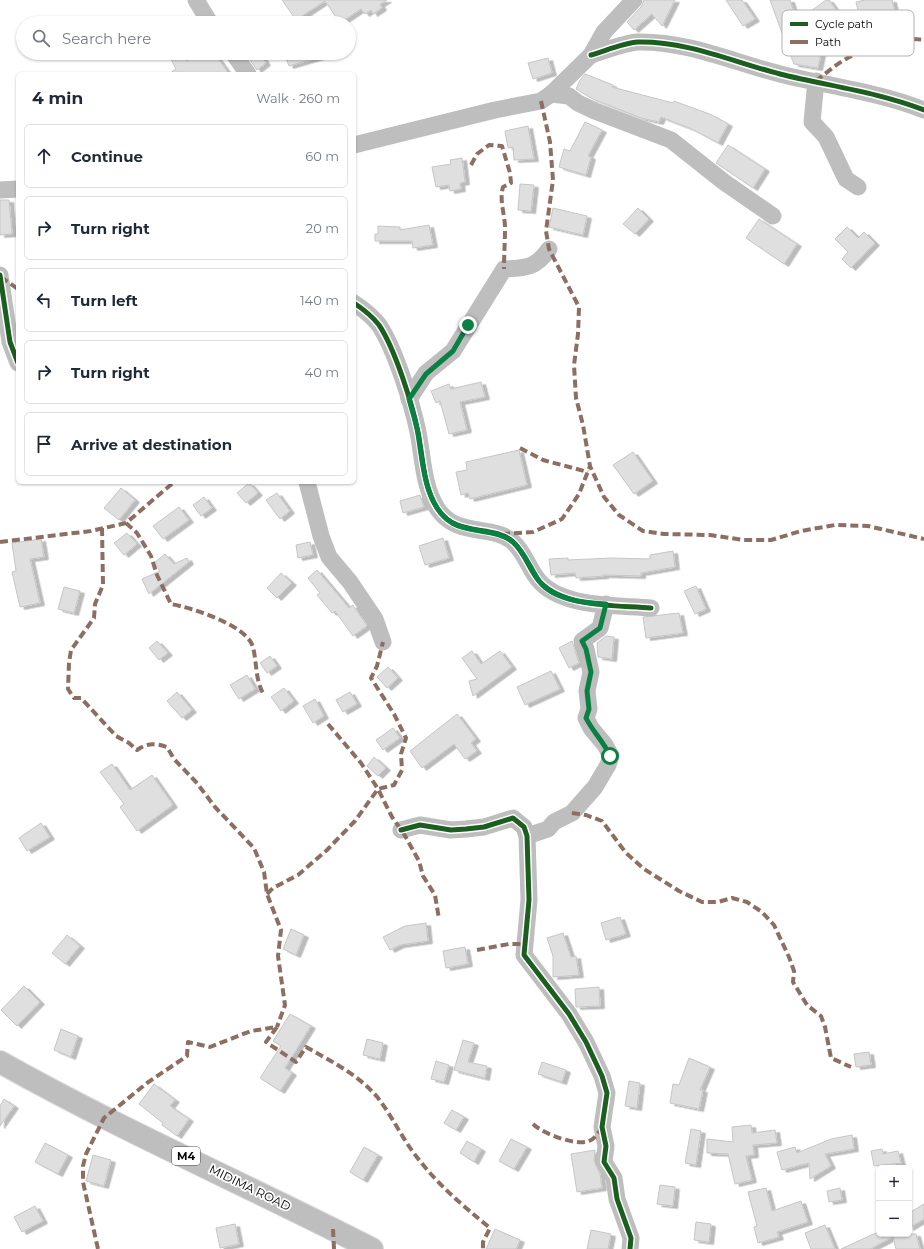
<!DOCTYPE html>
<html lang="en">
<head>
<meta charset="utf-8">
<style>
	body { margin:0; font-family:Montserrat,sans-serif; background:#f2f2f3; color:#1f2937 }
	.controls { position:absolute; right:12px; bottom:12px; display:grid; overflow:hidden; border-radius:6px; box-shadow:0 1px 3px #0004 }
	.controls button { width:36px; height:36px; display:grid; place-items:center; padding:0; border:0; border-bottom:1px solid #e0e1e3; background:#fff; color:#1f2937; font:20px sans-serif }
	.stop { position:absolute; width:12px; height:12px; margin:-9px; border:3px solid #0b8043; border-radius:50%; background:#fff }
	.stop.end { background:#0b8043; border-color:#fff; box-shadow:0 1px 4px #0008 }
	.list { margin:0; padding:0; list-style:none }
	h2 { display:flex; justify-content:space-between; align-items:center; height:52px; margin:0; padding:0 16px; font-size:17px }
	h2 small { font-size:13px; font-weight:400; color:#747a83 }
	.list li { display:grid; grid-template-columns:26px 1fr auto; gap:12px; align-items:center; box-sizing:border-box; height:64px; margin:0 8px 8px; padding:0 8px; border:1px solid #e0e1e3; border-radius:6px }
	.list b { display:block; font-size:15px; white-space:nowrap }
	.list em { font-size:13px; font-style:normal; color:#747a83 }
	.icon { flex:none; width:22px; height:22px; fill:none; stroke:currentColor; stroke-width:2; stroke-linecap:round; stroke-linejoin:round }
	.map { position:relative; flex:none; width:924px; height:1249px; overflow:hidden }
	.search { position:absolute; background:#fff; box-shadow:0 1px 3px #0004; left:16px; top:16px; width:340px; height:44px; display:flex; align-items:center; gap:10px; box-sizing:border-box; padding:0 14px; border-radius:22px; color:#747a83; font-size:15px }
	.panel { position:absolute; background:#fff; box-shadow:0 1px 3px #0004; left:16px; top:72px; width:340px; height:412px; border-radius:6px }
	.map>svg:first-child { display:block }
</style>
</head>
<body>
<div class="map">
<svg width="924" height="1249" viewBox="0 0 924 1249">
	<defs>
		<filter id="shadow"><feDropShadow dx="4.5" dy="2.5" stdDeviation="0" flood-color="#0004"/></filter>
	</defs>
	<rect width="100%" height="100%" fill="#fff"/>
	<g fill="#dfdfdf" stroke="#c6c6c6" filter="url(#shadow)">
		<polygon points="282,0 387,0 380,4 382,8 373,14 371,10 365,14 361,9 340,23 325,1 296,20"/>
		<polygon points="644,0 675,0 662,26 652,14 634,30 627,22 641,7"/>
		<polygon points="726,0 742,0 755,19 743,26"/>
		<polygon points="770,0 790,0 799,28 782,33"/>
		<polygon points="826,0 829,0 836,10 820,23 811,11"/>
		<polygon points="865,0 892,0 895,13 873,18 875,24 862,27 856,2"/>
		<polygon points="791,43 822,49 818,68 794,64 789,51"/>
		<polygon points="183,53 187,61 197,53 214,53 229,74 169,74 176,69 171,59"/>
		<polygon points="245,53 260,53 266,63 257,70"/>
		<polygon points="284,53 323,53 323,56 289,66"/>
		<polygon points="548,58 552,73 533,79 528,63"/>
		<polygon points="585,74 613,85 612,87 673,103 674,101 712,115 728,124 718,143 692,129 661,117 659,122 641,118 593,99 576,89 580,80"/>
		<polygon points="585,122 602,130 588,156 591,157 586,175 559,167 564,149 570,151"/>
		<polygon points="528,126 534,159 514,160 513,147 508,148 505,131"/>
		<polygon points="728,145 765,169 753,188 716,163"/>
		<polygon points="462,158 465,182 460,183 461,189 450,191 449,185 436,187 432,167 451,164 450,160"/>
		<polygon points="520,184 534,185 531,211 518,210"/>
		<polygon points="0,200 9,200 12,234 0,235"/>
		<polygon points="553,208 587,216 583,235 549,227"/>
		<polygon points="638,208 649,219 635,234 623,224"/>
		<polygon points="759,219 797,244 784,264 746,238"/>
		<polygon points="429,225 433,245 413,248 412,241 375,241 375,234 378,234 378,226 400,227 400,230"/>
		<polygon points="847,227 858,238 864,232 875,243 851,268 842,259 848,252 835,239"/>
		<polygon points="481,382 485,397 460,402 467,430 449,434 440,401 436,403 431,391 449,384 451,389"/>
		<polygon points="519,450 527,485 470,499 468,493 461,495 456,472 467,470 466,462"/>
		<polygon points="633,452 653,481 634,494 613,465"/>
		<polygon points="249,483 258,493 246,503 237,493"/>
		<polygon points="121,488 135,500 119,520 104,508"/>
		<polygon points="277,493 290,511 280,519 266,500"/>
		<polygon points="420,495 424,507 403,513 400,501"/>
		<polygon points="204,497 212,508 201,516 193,505"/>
		<polygon points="179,507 189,520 163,539 153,526"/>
		<polygon points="127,533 137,544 124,555 114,543"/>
		<polygon points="443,538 449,558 425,565 419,546"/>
		<polygon points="41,539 44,557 30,559 40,603 20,607 12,572 16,571 12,543"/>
		<polygon points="310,542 313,555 298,558 296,545"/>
		<polygon points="673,551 675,567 641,573 641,576 604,575 604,576 576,578 575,573 551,575 549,559 568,558 568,560 611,558 650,559 650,555"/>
		<polygon points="165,554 174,564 187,558 189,562 149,594 142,579 160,571 154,563"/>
		<polygon points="317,570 349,608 353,605 366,624 367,626 353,636 335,611 332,613 317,595 320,593 308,578"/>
		<polygon points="281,573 292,583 277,598 267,588"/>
		<polygon points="696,586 706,609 695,614 684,591"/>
		<polygon points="64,587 80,591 74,613 58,609"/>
		<polygon points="679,613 683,633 646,638 643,617"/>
		<polygon points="606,636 614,637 612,659 598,657 597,643"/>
		<polygon points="157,641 168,653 159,660 149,648"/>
		<polygon points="572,641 579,663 569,668 559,648"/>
		<polygon points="472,651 481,664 500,651 512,667 473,696 469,681 477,679 462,658"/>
		<polygon points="270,656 277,666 267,673 260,663"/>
		<polygon points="388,667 398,678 387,688 377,677"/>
		<polygon points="551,671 560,689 525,705 517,687"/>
		<polygon points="247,675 255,689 239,699 230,685"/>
		<polygon points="284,688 294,701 281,711 271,697"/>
		<polygon points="177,692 192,710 182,718 167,701"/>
		<polygon points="350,692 357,704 343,712 336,700"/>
		<polygon points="315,699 324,716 313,723 303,706"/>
		<polygon points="457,714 476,739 471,743 477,751 465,759 454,744 422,768 410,751"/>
		<polygon points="393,728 400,738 383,750 376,740"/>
		<polygon points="374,757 386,768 378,776 367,766"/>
		<polygon points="112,764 130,790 152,775 173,805 137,831 120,807 124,804 100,772"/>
		<polygon points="41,823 50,837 27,851 19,838"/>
		<polygon points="620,917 626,934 606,940 601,923"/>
		<polygon points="426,923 428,941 400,945 390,950 383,937 405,926"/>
		<polygon points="291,929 304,935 296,955 283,949"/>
		<polygon points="563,933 571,957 576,956 579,975 553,977 553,956 547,938"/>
		<polygon points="67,935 80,946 65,964 52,953"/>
		<polygon points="465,947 468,964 446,968 443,951"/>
		<polygon points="24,986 40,1002 17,1026 1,1010"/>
		<polygon points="599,987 600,1006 576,1007 575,989"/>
		<polygon points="290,1014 311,1026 285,1068 292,1073 280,1091 260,1078 281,1046 273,1041"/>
		<polygon points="61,1029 78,1036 71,1057 54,1050"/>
		<polygon points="367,1039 383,1043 380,1059 363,1055"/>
		<polygon points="463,1040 474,1043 468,1062 487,1066 485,1078 454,1070"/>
		<polygon points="869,1052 871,1065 856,1067 854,1054"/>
		<polygon points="689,1058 710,1067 700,1090 703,1090 699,1109 670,1103 673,1084 679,1085"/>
		<polygon points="436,1061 449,1065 444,1082 431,1079"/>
		<polygon points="542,1062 566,1070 562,1082 538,1074"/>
		<polygon points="629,1081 640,1083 637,1108 625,1106"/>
		<polygon points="154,1084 175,1100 170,1106 189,1119 177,1136 162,1125 163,1123 139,1104"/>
		<polygon points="4,1099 14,1106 0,1126 0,1106"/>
		<polygon points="452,1110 464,1117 456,1130 444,1123"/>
		<polygon points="751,1125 752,1133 775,1130 777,1143 753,1145 754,1155 746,1156 752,1180 735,1184 728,1154 707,1153 707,1139 733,1142 732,1127"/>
		<polygon points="691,1129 701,1131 696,1165 685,1163"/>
		<polygon points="852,1135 854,1149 825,1154 831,1166 810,1179 809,1163 782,1170 777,1152 795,1147 797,1153 831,1139"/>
		<polygon points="511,1139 527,1147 514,1169 499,1161"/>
		<polygon points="467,1141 481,1149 474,1162 460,1153"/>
		<polygon points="45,1143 68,1155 58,1174 35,1162"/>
		<polygon points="364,1147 378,1155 363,1180 350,1172"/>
		<polygon points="882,1149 883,1154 898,1151 901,1163 874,1166 871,1151"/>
		<polygon points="595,1150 594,1161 600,1174 602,1188 577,1192 571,1154"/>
		<polygon points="93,1155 111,1160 104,1186 86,1181"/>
		<polygon points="660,1185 675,1187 673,1206 657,1204"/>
		<polygon points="766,1188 772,1211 801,1201 808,1222 777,1232 779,1237 758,1243 754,1227 757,1226 748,1192"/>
		<polygon points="840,1188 842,1200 829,1202 827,1191"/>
		<polygon points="924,1204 924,1219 909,1228 909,1213"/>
		<polygon points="35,1206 43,1221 22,1232 14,1217"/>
		<polygon points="696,1222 711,1224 709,1242 694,1240"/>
		<polygon points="235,1224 239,1244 220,1248 216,1228"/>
		<polygon points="825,1225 835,1249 811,1249 805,1233"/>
		<polygon points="495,1229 520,1240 516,1249 486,1249"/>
		<polygon points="591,1230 611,1234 608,1249 587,1249"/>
		<polygon points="878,1232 879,1234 916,1234 920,1249 896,1249 893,1237 870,1249 841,1249"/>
	</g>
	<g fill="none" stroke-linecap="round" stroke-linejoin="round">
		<g stroke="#dbdbdb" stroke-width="24">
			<path id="major" d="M0,1062C121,1130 249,1186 372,1249"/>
		</g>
		<g stroke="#bebebe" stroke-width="17">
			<polyline points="196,0 210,23"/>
			<polyline points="233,53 248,74"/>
			<path d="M591,55C605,51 623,43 638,42C687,41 733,62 780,74C828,86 878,92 924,110"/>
			<polyline points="816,81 812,122 826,137 846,179 858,187"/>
			<polyline points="551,94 569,96 578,103 595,111 671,140 724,182 773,216"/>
			<polyline points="354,145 495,110 541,101 551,94 591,55 604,32 634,0"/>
			<polyline points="0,190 18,189"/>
			<polyline points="0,275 10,342 18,363"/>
			<path d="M354,303C363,309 372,316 379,325C395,349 412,403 418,432C423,457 423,486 437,508C456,538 491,524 512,541C526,553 529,571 541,583C566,608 618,605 651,608"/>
			<path d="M409,399L426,373L453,351L504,269C526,268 536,268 549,249"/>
			<polyline points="307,482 321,536 329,557 350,582 375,619 383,642"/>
			<polyline points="401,830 420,825 451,830 466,829 484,827 513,818 524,827 527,836 529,900 524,955 569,1014 586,1042 602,1076 607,1093 602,1127 606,1146 604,1162 614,1178 617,1199 631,1238 630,1249"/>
			<polyline points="527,836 548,829 554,822 572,813 595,787 608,765 611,756 605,745 591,728 586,718 589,709 587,691 591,672 586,649 582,641 600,628 606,604"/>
		</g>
		<use href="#major" stroke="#bebebe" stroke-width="22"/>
		<g stroke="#8d6e63" stroke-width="4" stroke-dasharray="8 4" stroke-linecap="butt">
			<path d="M816,81C825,74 835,65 846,59C869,46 898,36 924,40"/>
			<polyline points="541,101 550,142 553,180 546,231 549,249 579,307 578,334 574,365 576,398 583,425 590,466 604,497 619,515 643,531 664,534 710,535 744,540 771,540 801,531 835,525 868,526 924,539"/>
			<path d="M471,165L477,154L489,145L502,146L510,173L511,183L503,187C499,201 505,214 505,228C505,242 504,255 504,269"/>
			<polyline points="1,277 18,289"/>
			<polyline points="520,448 543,460 588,472"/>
			<path d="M126,523L137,533L151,556L157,575L171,604C192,608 247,625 253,647C257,663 255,680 264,695"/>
			<path d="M102,528L103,585L95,604L94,618L71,650L69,663L68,689L74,698H81L116,736L129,743L137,750C147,743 155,743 167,747L174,759L196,782L215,807L254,848L264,872L267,894L281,930L278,956L285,1005L277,1027"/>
			<polyline points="502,534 533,532 562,519 579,494 590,466"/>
			<polyline points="0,542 91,531 126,523 174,482"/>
			<polyline points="328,724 361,763 378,789 392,817 404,834 419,861 423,876 435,895 439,919"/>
			<polyline points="572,813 586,815 602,821 626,853 644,869 679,891 702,902 718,902 732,898 747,902 762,912 774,925 789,957 794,971 793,982 807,1005 821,1016 825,1027 831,1058 851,1067"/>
			<polyline points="267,894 273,888 298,875 327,850 355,821 378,789 394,785 402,770 401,754 406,738 394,714 371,678 377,666 383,642"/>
			<polyline points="477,950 509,944 525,944"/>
			<path d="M533,1124C543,1134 576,1146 589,1141C596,1138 599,1132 602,1127"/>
			<polyline points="333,1229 334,1249"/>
			<path d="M98,1249L83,1182V1166L86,1154L104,1118L147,1083L187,1056L188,1042L210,1047L251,1031L277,1027L266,1042L296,1062L306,1047C331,1061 359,1075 378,1098C392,1116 402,1138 416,1156C439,1186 462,1205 490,1228L483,1242V1249"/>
		</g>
		<g stroke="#fff" stroke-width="8">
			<g id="cycleway">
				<path d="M591,55C605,51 623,43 638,42C687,41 733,62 780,74C828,86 878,92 924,110"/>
				<polyline points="0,275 10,342 18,363"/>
				<path d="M354,303C363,309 372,316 379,325C395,349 412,403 418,432C423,457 423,486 437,508C456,538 491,524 512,541C526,553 529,571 541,583C566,608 618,605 651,608"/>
				<polyline points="401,830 420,825 451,830 466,829 484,827 513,818 524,827 527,836 529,900 524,955 569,1014 586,1042 602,1076 607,1093 602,1127 606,1146 604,1162 614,1178 617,1199 631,1238 630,1249"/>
			</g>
		</g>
		<use href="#cycleway" stroke="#1b5e20" stroke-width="5"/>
	</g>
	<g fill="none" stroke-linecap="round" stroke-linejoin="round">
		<path stroke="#0b8043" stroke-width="5" d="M468,325L453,351L426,374L409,399C412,411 416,422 418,434C423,463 424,505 452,523C471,534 497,528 514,543C525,553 531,569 539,581C553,600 585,603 606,604L600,628L582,641L586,649L591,672L587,691L589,709L586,718C593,732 604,742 610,756"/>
	</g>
	<g text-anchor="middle" stroke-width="3.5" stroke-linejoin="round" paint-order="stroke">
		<rect fill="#fff" stroke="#4c4c4c" stroke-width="1" x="172" y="1147" width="28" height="18" rx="3"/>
		<g font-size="11" font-weight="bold" fill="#000">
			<text x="186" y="1160">M4</text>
		</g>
		<g font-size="12" fill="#000" stroke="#fff">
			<text transform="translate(250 1188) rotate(26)" y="4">MIDIMA ROAD</text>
		</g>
	</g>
	<rect x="782" y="10" width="132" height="46" rx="6" fill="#fff" stroke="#b2b2b2" stroke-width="1"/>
	<rect x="790" y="22" width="18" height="4" fill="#1b5e20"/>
	<rect x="790" y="40" width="18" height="4" fill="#8d6e63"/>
	<g font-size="11" fill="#000">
		<text x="815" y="28">Cycle path</text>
		<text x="815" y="46">Path</text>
	</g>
</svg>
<div class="controls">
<button>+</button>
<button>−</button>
</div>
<div class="stop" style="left:610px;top:756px"></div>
<div class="stop end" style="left:468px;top:325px"></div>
<div class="search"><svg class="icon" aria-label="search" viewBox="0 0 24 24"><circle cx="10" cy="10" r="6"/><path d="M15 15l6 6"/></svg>Search here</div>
<section class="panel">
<h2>4 min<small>Walk · 260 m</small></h2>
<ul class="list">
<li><svg class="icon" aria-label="ahead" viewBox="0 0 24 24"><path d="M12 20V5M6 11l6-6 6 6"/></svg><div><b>Continue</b></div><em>60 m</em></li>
<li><svg class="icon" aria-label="right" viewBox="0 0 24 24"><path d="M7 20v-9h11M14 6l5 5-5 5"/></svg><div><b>Turn right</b></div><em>20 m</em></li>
<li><svg class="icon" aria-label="left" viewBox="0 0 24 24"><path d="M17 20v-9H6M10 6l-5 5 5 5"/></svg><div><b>Turn left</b></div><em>140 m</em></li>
<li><svg class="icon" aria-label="right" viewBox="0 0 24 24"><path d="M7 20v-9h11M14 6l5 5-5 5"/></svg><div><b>Turn right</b></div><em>40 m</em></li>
<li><svg class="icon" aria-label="arrive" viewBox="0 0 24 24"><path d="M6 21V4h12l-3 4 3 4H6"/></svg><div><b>Arrive at destination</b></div></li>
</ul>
</section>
</div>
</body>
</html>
